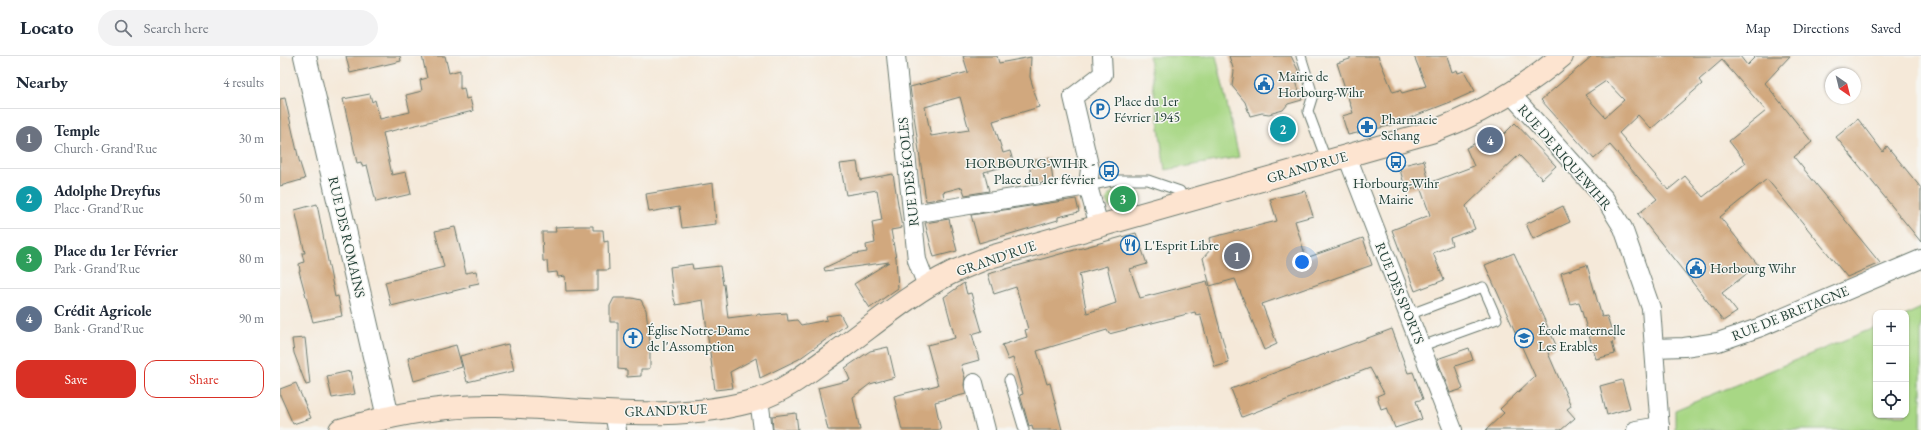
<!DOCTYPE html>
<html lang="en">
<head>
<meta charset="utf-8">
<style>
	body { margin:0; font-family:"EB Garamond",serif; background:#f2f2f3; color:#1f2937 }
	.controls { position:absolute; right:12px; bottom:12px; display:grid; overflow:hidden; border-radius:8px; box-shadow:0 1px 3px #0004 }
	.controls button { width:36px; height:36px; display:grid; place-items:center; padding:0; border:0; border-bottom:1px solid #e0e1e3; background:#fff; color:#1f2937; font:20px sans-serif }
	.compass { position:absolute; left:1545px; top:12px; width:36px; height:36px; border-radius:50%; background:#fff; box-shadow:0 1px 3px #0004; rotate:145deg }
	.you { position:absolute; left:1022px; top:206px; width:14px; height:14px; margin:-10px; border:3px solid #fff; border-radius:50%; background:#1a73e8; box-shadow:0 0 0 6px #1a73e833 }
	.badge { display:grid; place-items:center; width:26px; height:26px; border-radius:50%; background:#d93025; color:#fff; font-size:13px; font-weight:700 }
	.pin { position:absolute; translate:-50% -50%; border:2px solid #fff; box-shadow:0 1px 4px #0006 }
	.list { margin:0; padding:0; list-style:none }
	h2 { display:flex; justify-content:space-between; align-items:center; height:52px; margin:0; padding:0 16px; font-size:17px }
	h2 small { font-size:13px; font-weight:400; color:#747a83 }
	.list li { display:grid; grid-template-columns:26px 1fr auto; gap:12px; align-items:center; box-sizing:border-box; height:60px; padding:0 16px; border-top:1px solid #e0e1e3 }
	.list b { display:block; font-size:15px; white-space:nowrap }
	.list p { margin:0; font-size:13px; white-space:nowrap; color:#747a83 }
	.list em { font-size:13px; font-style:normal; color:#747a83 }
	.actions { display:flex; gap:8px; padding:12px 16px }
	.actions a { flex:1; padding:9px 0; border:1px solid #d93025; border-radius:12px; text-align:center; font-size:14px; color:#d93025 }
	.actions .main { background:#d93025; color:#fff }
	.icon { flex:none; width:22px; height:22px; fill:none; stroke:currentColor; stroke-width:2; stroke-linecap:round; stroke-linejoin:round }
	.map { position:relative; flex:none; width:1641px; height:374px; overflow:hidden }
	header { display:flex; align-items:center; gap:24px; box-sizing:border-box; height:56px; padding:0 20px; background:#fff; border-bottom:1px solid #e0e1e3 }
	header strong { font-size:19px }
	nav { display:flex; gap:22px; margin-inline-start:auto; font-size:14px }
	.search { width:280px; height:36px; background:#f2f2f3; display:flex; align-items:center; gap:10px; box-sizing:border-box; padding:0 14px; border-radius:22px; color:#747a83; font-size:15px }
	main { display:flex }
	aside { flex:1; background:#fff }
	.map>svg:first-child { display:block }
</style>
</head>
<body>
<header>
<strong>Locato</strong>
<div class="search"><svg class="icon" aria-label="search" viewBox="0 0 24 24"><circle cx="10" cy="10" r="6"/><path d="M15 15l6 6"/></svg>Search here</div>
<nav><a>Map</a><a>Directions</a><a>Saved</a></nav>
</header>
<main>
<aside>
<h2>Nearby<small>4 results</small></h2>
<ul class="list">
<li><span class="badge" style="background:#6b7280">1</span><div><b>Temple</b><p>Church · Grand'Rue</p></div><em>30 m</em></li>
<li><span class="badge" style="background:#0f9aa8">2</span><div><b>Adolphe Dreyfus</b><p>Place · Grand'Rue</p></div><em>50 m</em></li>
<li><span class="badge" style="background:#2e9e5b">3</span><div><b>Place du 1er Février</b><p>Park · Grand'Rue</p></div><em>80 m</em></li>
<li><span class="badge" style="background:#5c6f8a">4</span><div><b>Crédit Agricole</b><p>Bank · Grand'Rue</p></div><em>90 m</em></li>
</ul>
<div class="actions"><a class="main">Save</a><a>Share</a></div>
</aside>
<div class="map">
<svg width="1641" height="374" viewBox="0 0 1641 374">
	<rect width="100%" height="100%" fill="#f6f6f2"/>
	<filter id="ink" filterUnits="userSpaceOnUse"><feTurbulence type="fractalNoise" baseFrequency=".025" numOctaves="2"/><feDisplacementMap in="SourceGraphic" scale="8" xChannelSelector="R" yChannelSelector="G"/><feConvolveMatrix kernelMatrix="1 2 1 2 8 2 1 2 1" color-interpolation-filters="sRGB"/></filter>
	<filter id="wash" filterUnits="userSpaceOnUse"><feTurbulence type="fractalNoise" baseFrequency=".012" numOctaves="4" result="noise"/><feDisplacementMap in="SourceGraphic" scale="16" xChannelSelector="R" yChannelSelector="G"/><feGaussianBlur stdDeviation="0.9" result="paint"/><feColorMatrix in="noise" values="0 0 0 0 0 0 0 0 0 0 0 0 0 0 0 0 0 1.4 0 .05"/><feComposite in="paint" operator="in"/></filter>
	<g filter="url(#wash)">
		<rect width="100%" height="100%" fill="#f5e9d9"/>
		<g fill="#a8d785" stroke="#648a5c">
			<polygon points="869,0 936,0 959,101 885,114"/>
			<polygon points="837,133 856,134 862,141 856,147 830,152 826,146 829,139"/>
			<polygon points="1641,252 1641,374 1395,374 1395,354 1596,271 1596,359 1626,359 1626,259"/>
		</g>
		<g id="blocks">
			<g fill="#d1a87e" fill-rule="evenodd">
				<polygon points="66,0 120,0 121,5 70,17"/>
				<polygon points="142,0 165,0 169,17 180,14 180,33 184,32 186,43 190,42 193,55 103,77 112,119 126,116 131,138 96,146 87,109 82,110 81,106 77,107 63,43 90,38 92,46 95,44 100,63 130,56 126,39 142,35 140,24 147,22"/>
				<path d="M683,0H717L719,7L751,1L750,21L759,51L713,65L723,97L730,95L734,108L704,116L709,135L685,139L682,131L663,136L664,142L646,145L630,31L688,16ZM680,41L689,74L651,80L645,51Z"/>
				<polygon points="949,0 1011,0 1020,18 1014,19 1022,44 1008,48 1003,54 989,58 982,57 970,60 965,46 952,30 954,15"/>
				<polygon points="1070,0 1098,0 1113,36 1120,34 1122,37 1146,30 1134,0 1167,0 1172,16 1177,14 1178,17 1184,15 1195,35 1173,45 1109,70 1068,79 1062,60 1073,57 1057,7 1070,3"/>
				<path d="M1312,0H1460L1467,9L1476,0H1510L1485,27L1532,86L1514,101L1600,207L1567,221L1487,123L1440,161L1478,209L1442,237L1457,256L1443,265L1358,158L1377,143L1330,89L1314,103L1261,44ZM1442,4L1486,55L1449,85L1466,107L1423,141L1405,120L1388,134L1339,77L1358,59L1371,73L1422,28L1419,24ZM1326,25L1344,44L1325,61L1305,39Z"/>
				<polygon points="5,42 19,104 25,123 0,130 0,43"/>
				<polygon points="1578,63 1603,96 1607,90 1641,132 1641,186 1556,81"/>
				<polygon points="1235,67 1276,110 1262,123 1239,99 1186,150 1195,173 1170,182 1172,189 1153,197 1164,224 1135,235 1112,174 1150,159 1140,131 1126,135 1119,110 1144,104 1149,127 1194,110 1186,92 1221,74 1224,78"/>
				<polygon points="770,102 773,125 752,128 749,105"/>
				<polygon points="577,106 580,124 613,118 622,172 611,174 616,202 618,232 590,252 574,228 609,206 545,215 544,212 574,198 587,196 586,189 595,187 592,166 602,164 597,134 566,139 560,108"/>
				<polygon points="433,127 436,168 402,172 399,151 369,156 366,138"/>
				<polygon points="1025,135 1033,160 1015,165 1026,202 1083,182 1092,209 982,248 997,288 984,294 955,223 930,230 923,202 931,193 929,182 997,165 990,143"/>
				<polygon points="796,143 799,156 778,161 778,164 699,187 691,159"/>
				<polygon points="37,148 55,241 58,240 62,260 33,266 19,215 20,215 19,208 24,206 22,197 25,197 15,154"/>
				<polygon points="1283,150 1290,166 1253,183 1246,168"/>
				<polygon points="669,163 677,195 654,201 645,167"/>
				<polygon points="299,170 313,170 313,174 323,174 324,186 328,185 329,214 318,214 318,234 286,235 285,220 278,221 277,216 268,217 267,205 263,205 262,176 276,176 275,171"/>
				<polygon points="175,171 186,217 196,215 199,227 189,229 190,231 111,250 105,226 164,211 155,175"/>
				<path d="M856,177L867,208L850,213L860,242L927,225L949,307L935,311L920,258L916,259L915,256L829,278L827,274L757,295L767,328L770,327L782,374H753L752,369L749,370L740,339L743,338L733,302L728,304L722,289L747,281L745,274L748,273L736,231L714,238L708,218ZM827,210L836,247L807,257L799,218Z"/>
				<polygon points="1234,197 1276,289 1268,297 1291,350 1287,353 1295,362 1281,374 1206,374 1224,357 1220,353 1255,320 1205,209"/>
				<polygon points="412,208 413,213 440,210 443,229 444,228 448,262 480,258 480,259 507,257 508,265 517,264 521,269 547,264 546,260 560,258 566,269 519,303 480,322 476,302 450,316 453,332 435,334 423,244 396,249 393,240 390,211"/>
				<polygon points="1307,209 1322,261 1327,260 1335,285 1332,286 1335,298 1316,303 1299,246 1290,248 1281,217"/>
				<polygon points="684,227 687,238 691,237 702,275 692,278 699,304 681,309 685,322 684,329 686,338 655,346 661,374 622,374 614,340 658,329 647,289 675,282 664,241"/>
				<polygon points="334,242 352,242 361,244 366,254 370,286 370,312 368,313 361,313 361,320 347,321 347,314 338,313 338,266 330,266 330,250"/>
				<polygon points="1112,273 1128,317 1133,316 1143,343 1136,345 1142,363 1115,372 1107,351 1101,353 1097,340 1104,337 1090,312 962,361 951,333"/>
				<polygon points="25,282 30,328 26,329 14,297 12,283"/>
				<polygon points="228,288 234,315 187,326 180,300"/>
				<polygon points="176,289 182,311 134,325 128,302"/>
				<polygon points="608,291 615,321 590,328 573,341 580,374 548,374 538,332 570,324 565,312 590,295"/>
				<polygon points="1189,292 1193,304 1175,310 1183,333 1170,337 1157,303"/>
				<polygon points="70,315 75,338 52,342 47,320"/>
				<polygon points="1342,324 1350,352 1327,359 1320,330"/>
				<polygon points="16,327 31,362 13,368 0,339 0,333"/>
				<polygon points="516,357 518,374 493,374 492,360"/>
			</g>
		</g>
	</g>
	<g filter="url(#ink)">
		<use href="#blocks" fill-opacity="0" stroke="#6a796e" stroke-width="1"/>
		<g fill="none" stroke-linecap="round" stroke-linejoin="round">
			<g stroke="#6a796e" stroke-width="11">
				<g id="service">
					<polyline points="1021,0 1033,39 1028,55 1047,106"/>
					<polyline points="808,130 836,124 868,124 900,135 904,146"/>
					<polyline points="1128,259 1203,231 1217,263 1142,290"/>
					<polyline points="729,324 744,374"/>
				</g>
			</g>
			<g stroke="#6a796e" stroke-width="20">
				<g id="minor">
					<polyline points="616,0 637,204 647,230"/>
					<polyline points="1231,38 1325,143 1343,172 1371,252 1380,374"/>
					<polyline points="1067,100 1173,374"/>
					<polyline points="633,158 808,130"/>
					<polyline points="819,170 808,130 810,113 793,41 823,18 822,0"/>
					<polyline points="1374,292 1404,291 1438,286 1481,271 1641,203"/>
					<polyline points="694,327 706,374"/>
					<polyline points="479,343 483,374"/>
					<polyline points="334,356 337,374"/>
					<polyline points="1356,374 1380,370"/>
				</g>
			</g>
			<g stroke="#6a796e" stroke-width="24">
				<polyline id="tertiary" points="25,0 108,361"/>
			</g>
			<g stroke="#6a796e" stroke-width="24">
				<path id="secondary" d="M60,374C110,359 163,349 215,350C299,352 397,369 479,343C508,334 534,311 559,294C595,268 631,237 671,217C684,211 697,206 710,201L1151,76C1200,58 1243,33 1282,0"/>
			</g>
			<use href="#service" stroke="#fff" stroke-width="9"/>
			<use href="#minor" stroke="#fff" stroke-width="18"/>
			<use href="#tertiary" stroke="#fff" stroke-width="22"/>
			<use href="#secondary" stroke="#fde4d0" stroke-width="22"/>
		</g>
	</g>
	<defs>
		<g id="civic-ring" transform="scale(1)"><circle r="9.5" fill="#f6f6f2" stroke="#1f6fb2" stroke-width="1.5"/><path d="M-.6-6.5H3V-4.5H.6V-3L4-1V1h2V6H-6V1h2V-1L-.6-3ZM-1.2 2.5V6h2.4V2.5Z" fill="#1f6fb2"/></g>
		<g id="parking-ring" transform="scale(1)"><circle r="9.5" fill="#f6f6f2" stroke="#1f6fb2" stroke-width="1.5"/><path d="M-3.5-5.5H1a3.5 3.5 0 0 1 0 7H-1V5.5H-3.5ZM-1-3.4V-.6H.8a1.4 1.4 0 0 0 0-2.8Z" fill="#1f6fb2"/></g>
		<g id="pharmacy-ring" transform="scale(1)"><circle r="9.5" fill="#f6f6f2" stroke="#1f6fb2" stroke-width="1.5"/><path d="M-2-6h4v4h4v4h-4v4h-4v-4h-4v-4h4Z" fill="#1f6fb2"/></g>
		<g id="bus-ring" transform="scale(1)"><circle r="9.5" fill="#f6f6f2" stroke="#1f6fb2" stroke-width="1.5"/><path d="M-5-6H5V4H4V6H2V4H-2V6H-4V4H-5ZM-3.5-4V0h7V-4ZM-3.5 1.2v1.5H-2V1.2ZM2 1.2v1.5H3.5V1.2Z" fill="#1f6fb2"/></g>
		<g id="restaurant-ring" transform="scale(1)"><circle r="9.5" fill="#f6f6f2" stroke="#1f6fb2" stroke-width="1.5"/><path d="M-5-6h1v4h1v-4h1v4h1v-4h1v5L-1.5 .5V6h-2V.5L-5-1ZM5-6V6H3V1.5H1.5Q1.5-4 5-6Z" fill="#1f6fb2"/></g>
		<g id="church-ring" transform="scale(1)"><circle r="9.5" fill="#f6f6f2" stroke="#1f6fb2" stroke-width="1.5"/><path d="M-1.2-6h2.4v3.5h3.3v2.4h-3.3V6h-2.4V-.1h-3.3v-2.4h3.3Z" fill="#1f6fb2"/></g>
		<g id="school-ring" transform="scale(1)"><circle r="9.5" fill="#f6f6f2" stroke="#1f6fb2" stroke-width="1.5"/><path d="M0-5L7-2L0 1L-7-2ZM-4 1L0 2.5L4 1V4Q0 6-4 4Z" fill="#1f6fb2"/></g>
	</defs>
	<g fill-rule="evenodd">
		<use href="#civic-ring" x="984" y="28"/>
		<use href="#parking-ring" x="820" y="53"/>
		<use href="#pharmacy-ring" x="1087" y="71"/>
		<use href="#bus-ring" x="1116" y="106"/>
		<use href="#bus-ring" x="829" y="115"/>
		<use href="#restaurant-ring" x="850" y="189"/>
		<use href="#civic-ring" x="1416" y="212"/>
		<use href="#church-ring" x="353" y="282"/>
		<use href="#school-ring" x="1244" y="282"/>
	</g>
	<g text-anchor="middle" stroke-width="3" stroke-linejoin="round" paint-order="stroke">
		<g font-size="14" fill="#1f3d34" stroke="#f6f6f2" text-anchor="start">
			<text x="998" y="25">Mairie de<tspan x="998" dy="16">Horbourg-Wihr</tspan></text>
			<text x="834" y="50">Place du 1er<tspan x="834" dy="16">Février 1945</tspan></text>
			<text x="1101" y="68">Pharmacie<tspan x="1101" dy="16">Schang</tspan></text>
			<text x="815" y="112" text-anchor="end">HORBOURG-WIHR -<tspan x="815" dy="16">Place du 1er février</tspan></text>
			<text x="1116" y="132" text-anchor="middle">Horbourg-Wihr<tspan x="1116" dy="16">Mairie</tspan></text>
			<text x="864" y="194">L'Esprit Libre</text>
			<text x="1430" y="217">Horbourg Wihr</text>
			<text x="367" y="279">Église Notre-Dame<tspan x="367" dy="16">de l'Assomption</tspan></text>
			<text x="1258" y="279">École maternelle<tspan x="1258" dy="16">Les Erables</tspan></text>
		</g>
		<g font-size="14" fill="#1f3d34" stroke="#f6f6f2">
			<text transform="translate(1285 101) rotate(49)" y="5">RUE DE RIQUEWIHR</text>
			<text transform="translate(1027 111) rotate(-16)" y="5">GRAND'RUE</text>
			<text transform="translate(628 116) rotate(-96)" y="5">RUE DES ÉCOLES</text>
			<text transform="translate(67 181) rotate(77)" y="5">RUE DES ROMAINS</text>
			<text transform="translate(716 202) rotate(-19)" y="5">GRAND'RUE</text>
			<text transform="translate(1120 237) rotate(68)" y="5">RUE DES SPORTS</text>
			<text transform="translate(1510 257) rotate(-22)" y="5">RUE DE BRETAGNE</text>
			<text transform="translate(386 354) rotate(-2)" y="5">GRAND'RUE</text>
		</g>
	</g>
</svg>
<div class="controls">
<button>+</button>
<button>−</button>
<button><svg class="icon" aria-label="locate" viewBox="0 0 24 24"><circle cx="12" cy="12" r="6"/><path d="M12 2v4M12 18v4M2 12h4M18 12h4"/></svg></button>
</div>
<svg class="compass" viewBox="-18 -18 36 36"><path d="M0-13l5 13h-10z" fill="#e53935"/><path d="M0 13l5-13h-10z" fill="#747a83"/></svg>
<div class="you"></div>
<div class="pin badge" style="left:957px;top:200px;background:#6b7280">1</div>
<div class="pin badge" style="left:1003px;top:73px;background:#0f9aa8">2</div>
<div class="pin badge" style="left:843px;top:143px;background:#2e9e5b">3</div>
<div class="pin badge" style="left:1210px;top:84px;background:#5c6f8a">4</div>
</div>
</main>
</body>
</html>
